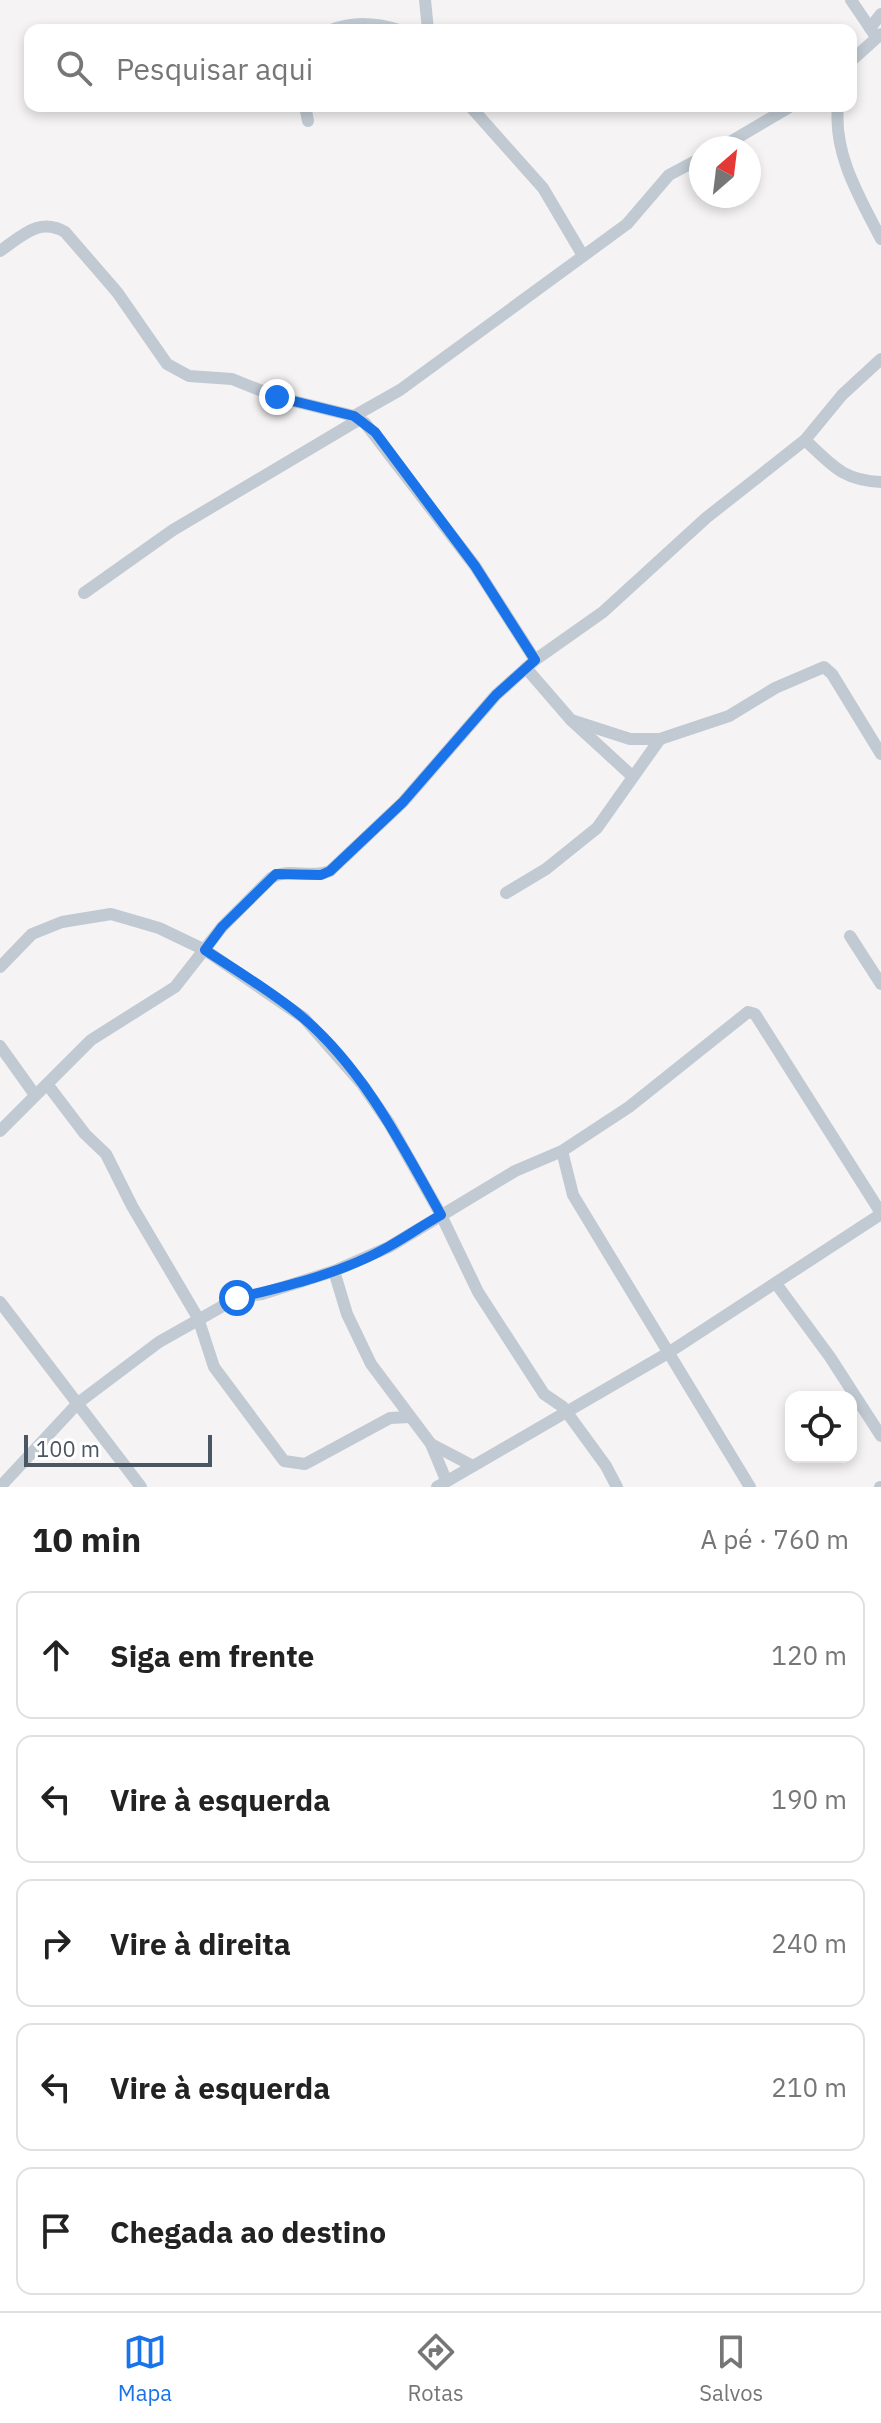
<!DOCTYPE html>
<html lang="pt">
<head>
<meta charset="utf-8">
<style>
	body { margin:0; font-family:"IBM Plex Sans",sans-serif; background:#f6f6f6; color:#222 }
	.controls { position:absolute; right:24px; bottom:24px; display:grid; overflow:hidden; border-radius:16px; box-shadow:0 4px 12px #0003 }
	.controls button { width:72px; height:72px; display:grid; place-items:center; padding:0; border:0; border-bottom:2px solid #e0e0e0; background:#fff; color:#222; font:40px sans-serif }
	.compass { position:absolute; left:689px; top:136px; width:72px; height:72px; border-radius:50%; background:#fff; box-shadow:0 4px 12px #0003; rotate:28deg }
	.scale { position:absolute; left:24px; bottom:20px; width:188px; box-sizing:border-box; padding-left:8px; border:4px solid #4a5661; border-top:0; font-size:22px; line-height:28px; white-space:nowrap; color:#4a5661; -webkit-text-stroke:6px #fff; paint-order:stroke }
	.stop { position:absolute; width:24px; height:24px; margin:-18px; border:6px solid #1a73e8; border-radius:50%; background:#fff }
	.stop.end { background:#1a73e8; border-color:#fff; box-shadow:0 2px 8px #0008 }
	.list { margin:0; padding:0; list-style:none }
	h2 { display:flex; justify-content:space-between; align-items:center; height:104px; margin:0; padding:0 32px; font-size:34px }
	h2 small { font-size:26px; font-weight:400; color:#767676 }
	.list li { display:grid; grid-template-columns:52px 1fr auto; gap:24px; align-items:center; box-sizing:border-box; height:128px; margin:0 16px 16px; padding:0 16px; border:2px solid #e0e0e0; border-radius:16px }
	.list b { display:block; font-size:30px; white-space:nowrap }
	.list em { font-size:26px; font-style:normal; color:#767676 }
	.icon { flex:none; width:44px; height:44px; fill:none; stroke:currentColor; stroke-width:2; stroke-linecap:round; stroke-linejoin:round }
	.map { position:relative; flex:none; width:881px; height:1487px; overflow:hidden }
	.search { position:absolute; background:#fff; box-shadow:0 4px 12px #0003; left:24px; right:24px; top:24px; height:88px; display:flex; align-items:center; gap:20px; box-sizing:border-box; padding:0 28px; border-radius:16px; color:#767676; font-size:30px }
	.sheet { height:824px; background:#fff }
	nav { display:flex; justify-content:space-around; align-items:center; box-sizing:border-box; height:112px; border-top:2px solid #e0e0e0; background:#fff; font-size:22px; color:#767676 }
	nav a { display:grid; justify-items:center; gap:4px }
	nav .on { color:#1a73e8 }
	.map>svg:first-child { display:block }
</style>
</head>
<body>
<div class="map">
<svg width="881" height="1487" viewBox="0 0 881 1487">
	<rect width="100%" height="100%" fill="#f5f3f3"/>
	<g fill="none" stroke-linecap="round" stroke-linejoin="round">
		<g stroke="#c1cad2" stroke-width="12">
			<polyline points="425,0 428,30"/>
			<polyline points="851,0 876,37"/>
			<polyline points="870,28 881,14"/>
			<path d="M331,30C353,21 377,23 399,30"/>
			<polyline points="851,61 881,34"/>
			<polyline points="305,106 308,121"/>
			<polyline points="470,106 543,188 582,254"/>
			<path d="M838,106C833,154 860,198 881,239"/>
			<polyline points="720,148 791,106"/>
			<path d="M0,251C22,236 39,217 65,232L117,292L167,364L189,376L232,379L277,397L354,416L365,423L475,566L535,660"/>
			<polyline points="354,416 400,390 627,224 669,175 701,158"/>
			<path d="M805,440C833,466 842,480 881,482"/>
			<polyline points="84,593 173,530 360,419"/>
			<polyline points="526,668 571,720 632,776"/>
			<polyline points="571,720 630,739 660,739 729,716 775,688 824,667 832,674 881,754"/>
			<polyline points="506,893 546,869 597,828 660,739"/>
			<polyline points="850,936 881,984"/>
			<polyline points="0,967 32,934 62,922 111,914 159,928 205,950 304,1018 362,1084 389,1123 441,1215 478,1292 544,1394 563,1407 606,1466 617,1487"/>
			<polyline points="0,1046 35,1095"/>
			<polyline points="47,1084 85,1134 106,1154 132,1206 198,1318 214,1367 284,1461 305,1464 390,1418 410,1417"/>
			<path d="M0,1131L91,1040L175,987L222,927L271,878C288,867 311,879 330,871L403,802L496,695L535,660L603,612L706,518L805,440L842,395L881,359"/>
			<polyline points="562,1151 573,1195 750,1487"/>
			<polyline points="334,1271 347,1314 371,1364 431,1444 446,1480"/>
			<polyline points="777,1285 830,1357 881,1436"/>
			<polyline points="0,1302 141,1487"/>
			<polyline points="431,1444 473,1466"/>
			<polyline points="0,1487 78,1403 159,1342 237,1298 262,1294 334,1271 389,1247 515,1171 562,1151 629,1107 748,1012 755,1014 881,1213"/>
			<polyline points="437,1487 668,1353 881,1214"/>
			<polyline points="880,1487 881,1487"/>
		</g>
	</g>
	<g fill="none" stroke-linecap="round" stroke-linejoin="round">
		<path stroke="#1a73e8" stroke-width="10" d="M237,1298C288,1286 342,1273 388,1247C406,1237 423,1225 441,1215C402,1145 363,1068 301,1016C271,991 237,971 205,950L222,927L276,874L321,875L330,871L403,802L496,695L535,660L475,566L375,432L354,416L277,397"/>
	</g>
</svg>
<div class="controls">
<button><svg class="icon" aria-label="locate" viewBox="0 0 24 24"><circle cx="12" cy="12" r="6"/><path d="M12 2v4M12 18v4M2 12h4M18 12h4"/></svg></button>
</div>
<svg class="compass" viewBox="-18 -18 36 36"><path d="M0-13l5 13h-10z" fill="#e53935"/><path d="M0 13l5-13h-10z" fill="#767676"/></svg>
<div class="scale">100 m</div>
<div class="stop" style="left:237px;top:1298px"></div>
<div class="stop end" style="left:277px;top:397px"></div>
<div class="search"><svg class="icon" aria-label="search" viewBox="0 0 24 24"><circle cx="10" cy="10" r="6"/><path d="M15 15l6 6"/></svg>Pesquisar aqui</div>
</div>
<section class="sheet">
<h2>10 min<small>A pé · 760 m</small></h2>
<ul class="list">
<li><svg class="icon" aria-label="ahead" viewBox="0 0 24 24"><path d="M12 20V5M6 11l6-6 6 6"/></svg><div><b>Siga em frente</b></div><em>120 m</em></li>
<li><svg class="icon" aria-label="left" viewBox="0 0 24 24"><path d="M17 20v-9H6M10 6l-5 5 5 5"/></svg><div><b>Vire à esquerda</b></div><em>190 m</em></li>
<li><svg class="icon" aria-label="right" viewBox="0 0 24 24"><path d="M7 20v-9h11M14 6l5 5-5 5"/></svg><div><b>Vire à direita</b></div><em>240 m</em></li>
<li><svg class="icon" aria-label="left" viewBox="0 0 24 24"><path d="M17 20v-9H6M10 6l-5 5 5 5"/></svg><div><b>Vire à esquerda</b></div><em>210 m</em></li>
<li><svg class="icon" aria-label="arrive" viewBox="0 0 24 24"><path d="M6 21V4h12l-3 4 3 4H6"/></svg><div><b>Chegada ao destino</b></div></li>
</ul>
</section>
<nav>
<a class="on"><svg class="icon" aria-label="map" viewBox="0 0 24 24"><path d="M3 6l6-2 6 2 6-2v14l-6 2-6-2-6 2zM9 4v14M15 6v14"/></svg>Mapa</a>
<a><svg class="icon" aria-label="directions" viewBox="0 0 24 24"><path d="M12 3l9 9-9 9-9-9zM9 14v-3h6M13 9l2 2-2 2"/></svg>Rotas</a>
<a><svg class="icon" aria-label="saved" viewBox="0 0 24 24"><path d="M7 4h10v16l-5-4-5 4z"/></svg>Salvos</a>
</nav>
</body>
</html>
